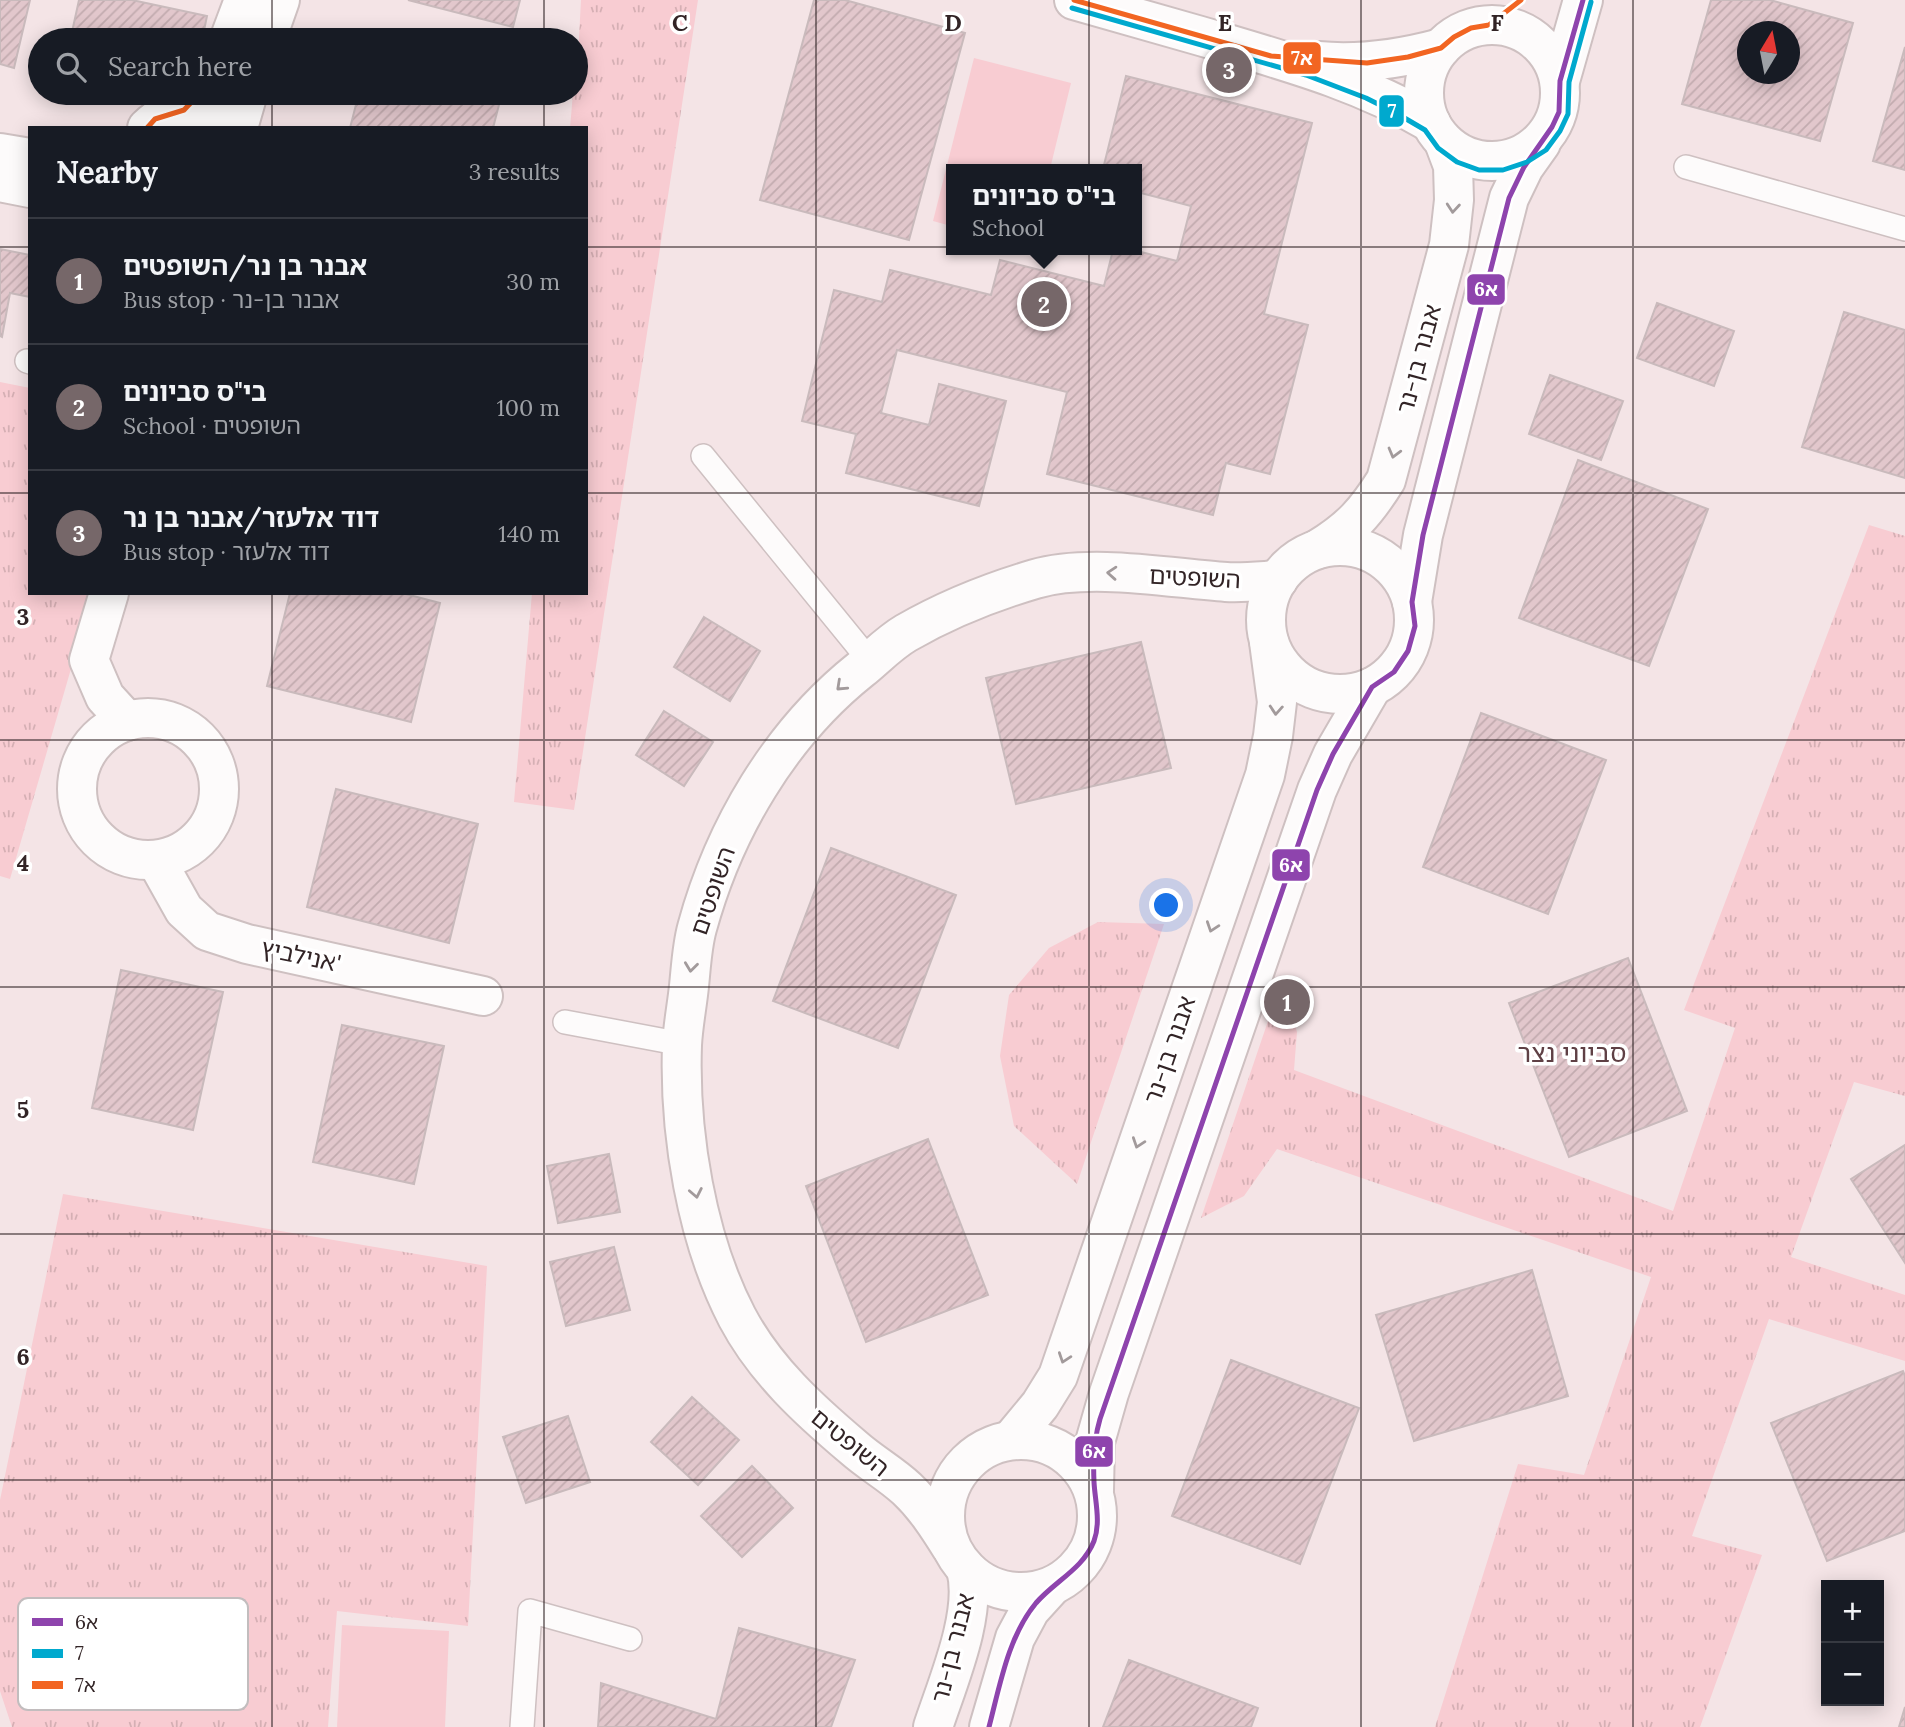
<!DOCTYPE html>
<html lang="en">
<head>
<meta charset="utf-8">
<style>
	body { margin:0; font-family:Lora,"Noto Sans Hebrew",serif; background:#242831; color:#f1f3f6 }
	.controls { position:absolute; right:21px; bottom:21px; display:grid; overflow:hidden; border-radius:0px; box-shadow:0 4px 18px #0003 }
	.controls button { width:63px; height:63px; display:grid; place-items:center; padding:0; border:0; border-bottom:2px solid #363941; background:#171b24; color:#f1f3f6; font:35px sans-serif }
	.compass { position:absolute; left:1737px; top:21px; width:63px; height:63px; border-radius:50%; background:#171b24; box-shadow:0 4px 18px #0003; rotate:10deg }
	.you { position:absolute; left:1167px; top:906px; width:24px; height:24px; margin:-18px; border:5px solid #fff; border-radius:50%; background:#1a73e8; box-shadow:0 0 0 10px #1a73e833 }
	.badge { display:grid; place-items:center; width:46px; height:46px; border-radius:50%; background:#766769; color:#fff; font-size:23px; font-weight:700 }
	.pin { position:absolute; translate:-50% -50%; border:4px solid #fff; box-shadow:0 2px 7px #0006 }
	.popup { position:absolute; left:946px; top:164px; width:196px; height:91px; box-sizing:border-box; display:grid; place-content:center; border-radius:0px; background:#171b24; filter:drop-shadow(0 2px 5px #0005); font-size:23px; white-space:nowrap; color:#9ea1a6 }
	.popup b { font-size:26px; color:#f1f3f6 }
	.popup::after { content:''; position:absolute; left:50%; top:100%; margin-left:-14px; border:14px solid transparent; border-top-color:#171b24 }
	.list { margin:0; padding:0; list-style:none }
	h2 { display:flex; justify-content:space-between; align-items:center; height:91px; margin:0; padding:0 28px; font-size:30px }
	h2 small { font-size:23px; font-weight:400; color:#9ea1a6 }
	.list li { display:grid; grid-template-columns:46px 1fr auto; gap:21px; align-items:center; box-sizing:border-box; height:126px; padding:0 28px; border-top:2px solid #363941 }
	.list b { display:block; font-size:26px; white-space:nowrap }
	.list p { margin:0; font-size:23px; white-space:nowrap; color:#9ea1a6 }
	.list em { font-size:23px; font-style:normal; color:#9ea1a6 }
	.icon { flex:none; width:38px; height:38px; fill:none; stroke:currentColor; stroke-width:2; stroke-linecap:round; stroke-linejoin:round }
	.map { position:relative; flex:none; width:1905px; height:1727px; overflow:hidden }
	.search { position:absolute; background:#171b24; box-shadow:0 4px 18px #0003; left:28px; top:28px; width:560px; height:77px; display:flex; align-items:center; gap:18px; box-sizing:border-box; padding:0 24px; border-radius:38px; color:#9ea1a6; font-size:26px }
	.panel { position:absolute; background:#171b24; box-shadow:0 4px 18px #0003; left:28px; top:126px; width:560px; height:469px; border-radius:0px }
	.map>svg:first-child { display:block }
</style>
</head>
<body>
<div class="map">
<svg width="1905" height="1727" viewBox="0 0 1905 1727">
	<defs>
		<pattern id="park-tufts" width="24" height="20" patternUnits="userSpaceOnUse" patternTransform="scale(1.75)"><rect width="24" height="20" fill="#f8ccd2"/><path d="M3 7l-1-3M5 7V3M7 7l1-3M15 17l-1-3M17 17v-4M19 17l1-3" fill="none" stroke="#d5afb4"/></pattern>
		<pattern id="building-hatch" width="6" height="6" patternUnits="userSpaceOnUse" patternTransform="scale(1.75)"><rect width="6" height="6" fill="#e2c7cc"/><path d="M-1 1l2-2M0 6l6-6M5 7l2-2" fill="none" stroke="#c2abaf"/></pattern>
	</defs>
	<rect width="100%" height="100%" fill="#f4e4e6"/>
	<g fill="url(#park-tufts)">
		<polygon points="581,0 698,0 574,810 514,802 532,593 586,593 586,128 570,128 573,93 576,93"/>
		<polygon points="0,382 30,388 30,593 93,593 10,879 0,876"/>
		<polygon points="1869,525 1905,536 1905,1096 1854,1082 1791,1257 1905,1295 1905,1361 1769,1319 1692,1536 1762,1555 1700,1727 1435,1727 1518,1464 1584,1475 1651,1277 1277,1149 1244,1196 1201,1218 1282,980 1297,1032 1294,1070 1673,1211 1735,1028 1684,1010"/>
		<polygon points="1098,922 1164,924 1077,1184 1014,1126 1000,1056 1009,995 1049,948"/>
		<polygon points="63,1194 487,1266 468,1626 337,1611 328,1727 12,1727 0,1691 0,1500"/>
	</g>
	<g fill="#f8ccd2">
		<polygon points="974,58 1071,83 1050,169 951,169 951,226 933,221"/>
		<polygon points="342,1625 449,1631 445,1727 337,1727"/>
	</g>
	<g fill="url(#building-hatch)" stroke="#c9babc" stroke-width="2" fill-rule="evenodd">
		<polygon points="0,0 30,0 14,68 0,64"/>
		<polygon points="79,0 132,0 207,16 202,40 92,40 93,36 72,32"/>
		<polygon points="408,0 520,0 513,27"/>
		<polygon points="814,0 845,0 965,33 909,240 760,200"/>
		<path d="M1711,0H1770L1853,23L1820,141L1682,104ZM1748,32H1790V74H1748Z"/>
		<polygon points="1905,47 1905,170 1873,161"/>
		<polygon points="1126,76 1312,123 1264,314 1308,325 1270,474 1226,463 1213,515 1047,474 1067,392 897,350 881,413 929,425 939,384 1006,401 979,506 846,473 856,434 802,421 834,290 882,302 890,270 991,295 1000,260 1104,286 1113,250 1133,250 1177,261 1191,206 1137,192 1137,169 1103,169"/>
		<polygon points="359,93 502,93 493,128 350,128"/>
		<polygon points="0,249 30,255 30,297 10,293 2,337 0,336"/>
		<polygon points="1657,303 1734,331 1714,386 1637,358"/>
		<polygon points="1844,312 1905,330 1905,478 1802,447"/>
		<polygon points="1550,375 1623,401 1601,460 1529,434"/>
		<polygon points="1578,460 1708,509 1649,666 1519,618"/>
		<polygon points="290,593 402,593 440,603 411,722 267,686"/>
		<polygon points="704,617 760,651 730,701 674,667"/>
		<polygon points="1141,642 1171,768 1016,804 986,678"/>
		<polygon points="664,711 713,742 684,786 636,755"/>
		<polygon points="1481,713 1606,760 1548,914 1423,867"/>
		<polygon points="336,789 478,824 449,943 307,907"/>
		<polygon points="831,848 956,895 898,1048 773,1001"/>
		<polygon points="1628,958 1687,1111 1569,1157 1509,1003"/>
		<polygon points="121,970 223,992 193,1130 92,1108"/>
		<polygon points="342,1025 444,1046 414,1184 313,1162"/>
		<polygon points="928,1139 988,1295 866,1342 806,1186"/>
		<polygon points="1905,1145 1905,1263 1851,1179"/>
		<polygon points="609,1154 620,1212 558,1223 547,1166"/>
		<polygon points="614,1247 630,1310 566,1326 550,1262"/>
		<polygon points="1532,1270 1568,1396 1414,1441 1376,1315"/>
		<polygon points="1231,1360 1359,1408 1300,1564 1172,1516"/>
		<polygon points="1903,1371 1905,1376 1905,1531 1827,1561 1771,1423"/>
		<polygon points="692,1397 739,1440 698,1485 651,1442"/>
		<polygon points="568,1416 590,1482 526,1503 503,1437"/>
		<polygon points="752,1466 793,1508 742,1557 701,1516"/>
		<polygon points="739,1628 855,1660 831,1727 598,1727 601,1683 716,1719"/>
		<polygon points="1129,1660 1258,1708 1251,1727 1103,1727"/>
		<polygon points="1905,1707 1905,1727 1899,1727"/>
	</g>
	<g fill="none" stroke-linecap="round" stroke-linejoin="round">
		<g stroke="#cec0c1" stroke-width="26">
			<g id="lane">
				<polyline points="1686,167 1905,229"/>
				<polyline points="27,361 30,362"/>
				<polyline points="703,456 870,661"/>
				<polyline points="565,1022 682,1044"/>
				<polyline points="522,1727 530,1611 630,1639"/>
			</g>
		</g>
		<g stroke="#cec0c1" stroke-width="42">
			<g id="street">
				<polyline points="109,593 89,660 105,697 127,721"/>
				<circle cx="148" cy="789" r="71"/>
				<polyline points="156,860 184,910 207,931 247,944 483,996"/>
				<path d="M951,1547C938,1526 925,1506 907,1489C891,1474 871,1463 854,1448C809,1410 765,1370 737,1317C696,1238 679,1133 682,1045C683,1025 687,1006 689,986C691,967 692,946 697,928C724,829 780,734 860,670C875,658 889,643 906,633C946,610 991,592 1035,579C1090,563 1169,578 1226,582C1243,583 1261,581 1278,580"/>
			</g>
		</g>
		<g stroke="#cec0c1" stroke-width="42">
			<g id="secondary">
				<path d="M1074,0C1126,15 1177,29 1228,44C1299,65 1367,85 1431,123"/>
				<circle cx="1492" cy="93" r="68"/>
				<polyline points="229,40 244,0"/>
				<polyline points="266,40 280,0"/>
				<path d="M1318,61C1360,65 1400,59 1441,48"/>
				<polyline points="1560,81 1583,0"/>
				<path d="M147,128C172,103 200,107 226,128"/>
				<polyline points="238,128 248,93"/>
				<polyline points="0,153 30,158"/>
				<polyline points="0,182 30,188"/>
				<circle cx="1340" cy="620" r="74"/>
				<path d="M1318,549C1351,529 1366,512 1386,480L1449,245L1454,200L1453,166L1444,142"/>
				<polyline points="1412,602 1423,535 1509,198 1524,167 1541,143"/>
				<circle cx="1021" cy="1516" r="76"/>
				<polyline points="1011,1440 1040,1405 1058,1376 1265,775 1273,736 1277,702 1269,642"/>
				<polyline points="1094,1490 1095,1442 1109,1393 1317,790 1333,754 1372,687"/>
				<path d="M933,1727C947,1684 978,1613 966,1569"/>
				<polyline points="989,1727 1015,1638 1030,1610 1050,1588"/>
			</g>
		</g>
		<use href="#lane" stroke="#fdfbfb" stroke-width="23"/>
		<use href="#street" stroke="#fdfbfb" stroke-width="38"/>
		<use href="#secondary" stroke="#fdfbfb" stroke-width="38"/>
		<g stroke="#fff" stroke-width="10">
			<path id="bus-1" d="M989,1727C1000,1685 1008,1637 1036,1603C1055,1581 1083,1569 1094,1541C1101,1522 1095,1501 1094,1482C1093,1461 1094,1439 1100,1419L1317,790L1333,754L1372,687L1394,672L1408,651L1415,626L1412,602L1423,535L1509,198L1524,167L1552,127L1559,112L1560,81L1583,0"/>
		</g>
		<g stroke="#fff" stroke-width="10">
			<polyline id="bus-2" points="1072,8 1306,75 1366,98 1396,113 1425,130 1438,148 1457,162 1479,170 1503,170 1527,162 1546,150 1560,131 1568,114 1569,82 1591,2"/>
		</g>
		<g stroke="#fff" stroke-width="10">
			<g id="bus-3">
				<polyline points="1074,0 1271,56 1367,63 1408,57 1441,48 1454,37 1471,28 1489,25 1521,0"/>
				<polyline points="147,128 155,119 184,110 200,93"/>
			</g>
		</g>
		<use href="#bus-1" stroke="#8e44ad" stroke-width="5"/>
		<use href="#bus-2" stroke="#00a9ce" stroke-width="5"/>
		<use href="#bus-3" stroke="#f26522" stroke-width="5"/>
	</g>
	<defs><path id="oneway-chevron" d="M-2-3.5L2.5 0L-2 3.5" fill="none" stroke-width="1.6" stroke-linecap="round" stroke-linejoin="round" transform="scale(1.75)"/></defs>
	<g stroke="#a29a9b">
		<use href="#oneway-chevron" transform="translate(1453 208) rotate(95)"/>
		<use href="#oneway-chevron" transform="translate(1394 453) rotate(105)"/>
		<use href="#oneway-chevron" transform="translate(1112 573) rotate(-176)"/>
		<use href="#oneway-chevron" transform="translate(841 686) rotate(137)"/>
		<use href="#oneway-chevron" transform="translate(1276 710) rotate(94)"/>
		<use href="#oneway-chevron" transform="translate(1212 927) rotate(109)"/>
		<use href="#oneway-chevron" transform="translate(691 967) rotate(97)"/>
		<use href="#oneway-chevron" transform="translate(1138 1143) rotate(109)"/>
		<use href="#oneway-chevron" transform="translate(696 1193) rotate(79)"/>
		<use href="#oneway-chevron" transform="translate(1064 1358) rotate(109)"/>
	</g>
	<path fill="none" stroke="#322426" stroke-width="2" stroke-opacity="0.55" d="M272,0V40M544,0V40M816,0V1727M1089,0V1727M1361,0V1727M1633,0V1727M272,93V128M544,93V128M0,247H30M586,247H1905M0,493H30M586,493H1905M272,593V1727M544,593V1727M0,740H1905M0,987H1905M0,1234H1905M0,1480H1905"/>
	<g text-anchor="middle" stroke-width="7" stroke-linejoin="round" paint-order="stroke">
		<g font-size="24" fill="#322426" stroke="#fff">
			<text transform="translate(1419 359) rotate(-75)" y="8">אבנר בן-נר</text>
			<text transform="translate(1195 578) rotate(3)" y="8">השופטים</text>
			<text transform="translate(713 891) rotate(-71)" y="8">השופטים</text>
			<text transform="translate(301 956) rotate(12)" y="8">אנילביץ'</text>
			<text transform="translate(1170 1050) rotate(-71)" y="8">אבנר בן-נר</text>
			<text transform="translate(850 1443) rotate(39)" y="8">השופטים</text>
			<text transform="translate(953 1648) rotate(-76)" y="8">אבנר בן-נר</text>
		</g>
		<g font-size="26" fill="#5f4045" stroke="#fff">
			<text x="1572" y="1062">סביוני נצר</text>
		</g>
	</g>
	<rect x="18" y="1598" width="230" height="112" rx="10" fill="#fff" stroke="#c2bdbe" stroke-width="2"/>
	<rect x="32" y="1618" width="31" height="8" fill="#8e44ad"/>
	<rect x="32" y="1649" width="31" height="9" fill="#00a9ce"/>
	<rect x="32" y="1681" width="31" height="8" fill="#f26522"/>
	<g font-size="19" fill="#322426">
		<text x="75" y="1629">6א</text>
		<text x="75" y="1660">7</text>
		<text x="75" y="1692">7א</text>
	</g>
	<g font-size="23" text-anchor="middle" font-weight="bold" fill="#322426" stroke="#fff" stroke-width="7" stroke-linejoin="round" paint-order="stroke">
		<text x="680" y="31">C</text>
		<text x="953" y="31">D</text>
		<text x="1225" y="31">E</text>
		<text x="1497" y="31">F</text>
		<text x="23" y="625">3</text>
		<text x="23" y="871">4</text>
		<text x="23" y="1118">5</text>
		<text x="23" y="1365">6</text>
	</g>
	<g stroke="#fff" stroke-width="2.5">
		<rect x="1282" y="41" width="40" height="34" rx="7" fill="#f26522"/>
		<rect x="1378" y="94" width="27" height="34" rx="7" fill="#00a9ce"/>
		<rect x="1466" y="273" width="40" height="33" rx="7" fill="#8e44ad"/>
		<rect x="1271" y="848" width="40" height="34" rx="7" fill="#8e44ad"/>
		<rect x="1074" y="1435" width="40" height="33" rx="7" fill="#8e44ad"/>
	</g>
	<g font-size="19" text-anchor="middle" font-weight="bold" fill="#fff">
		<text x="1302" y="65">7א</text>
		<text x="1392" y="118">7</text>
		<text x="1486" y="296">6א</text>
		<text x="1291" y="872">6א</text>
		<text x="1094" y="1458">6א</text>
	</g>
</svg>
<div class="controls">
<button>+</button>
<button>−</button>
</div>
<svg class="compass" viewBox="-18 -18 36 36"><path d="M0-13l5 13h-10z" fill="#e53935"/><path d="M0 13l5-13h-10z" fill="#9ea1a6"/></svg>
<div class="you"></div>
<div class="pin badge" style="left:1287px;top:1002px">1</div>
<div class="pin badge" style="left:1044px;top:304px">2</div>
<div class="popup"><b>בי&quot;ס סביונים</b>School</div>
<div class="pin badge" style="left:1229px;top:70px">3</div>
<div class="search"><svg class="icon" aria-label="search" viewBox="0 0 24 24"><circle cx="10" cy="10" r="6"/><path d="M15 15l6 6"/></svg>Search here</div>
<section class="panel">
<h2>Nearby<small>3 results</small></h2>
<ul class="list">
<li><span class="badge">1</span><div><b>אבנר בן נר/השופטים</b><p>Bus stop · אבנר בן-נר</p></div><em>30 m</em></li>
<li><span class="badge">2</span><div><b>בי&quot;ס סביונים</b><p>School · השופטים</p></div><em>100 m</em></li>
<li><span class="badge">3</span><div><b>דוד אלעזר/אבנר בן נר</b><p>Bus stop · דוד אלעזר</p></div><em>140 m</em></li>
</ul>
</section>
</div>
</body>
</html>
